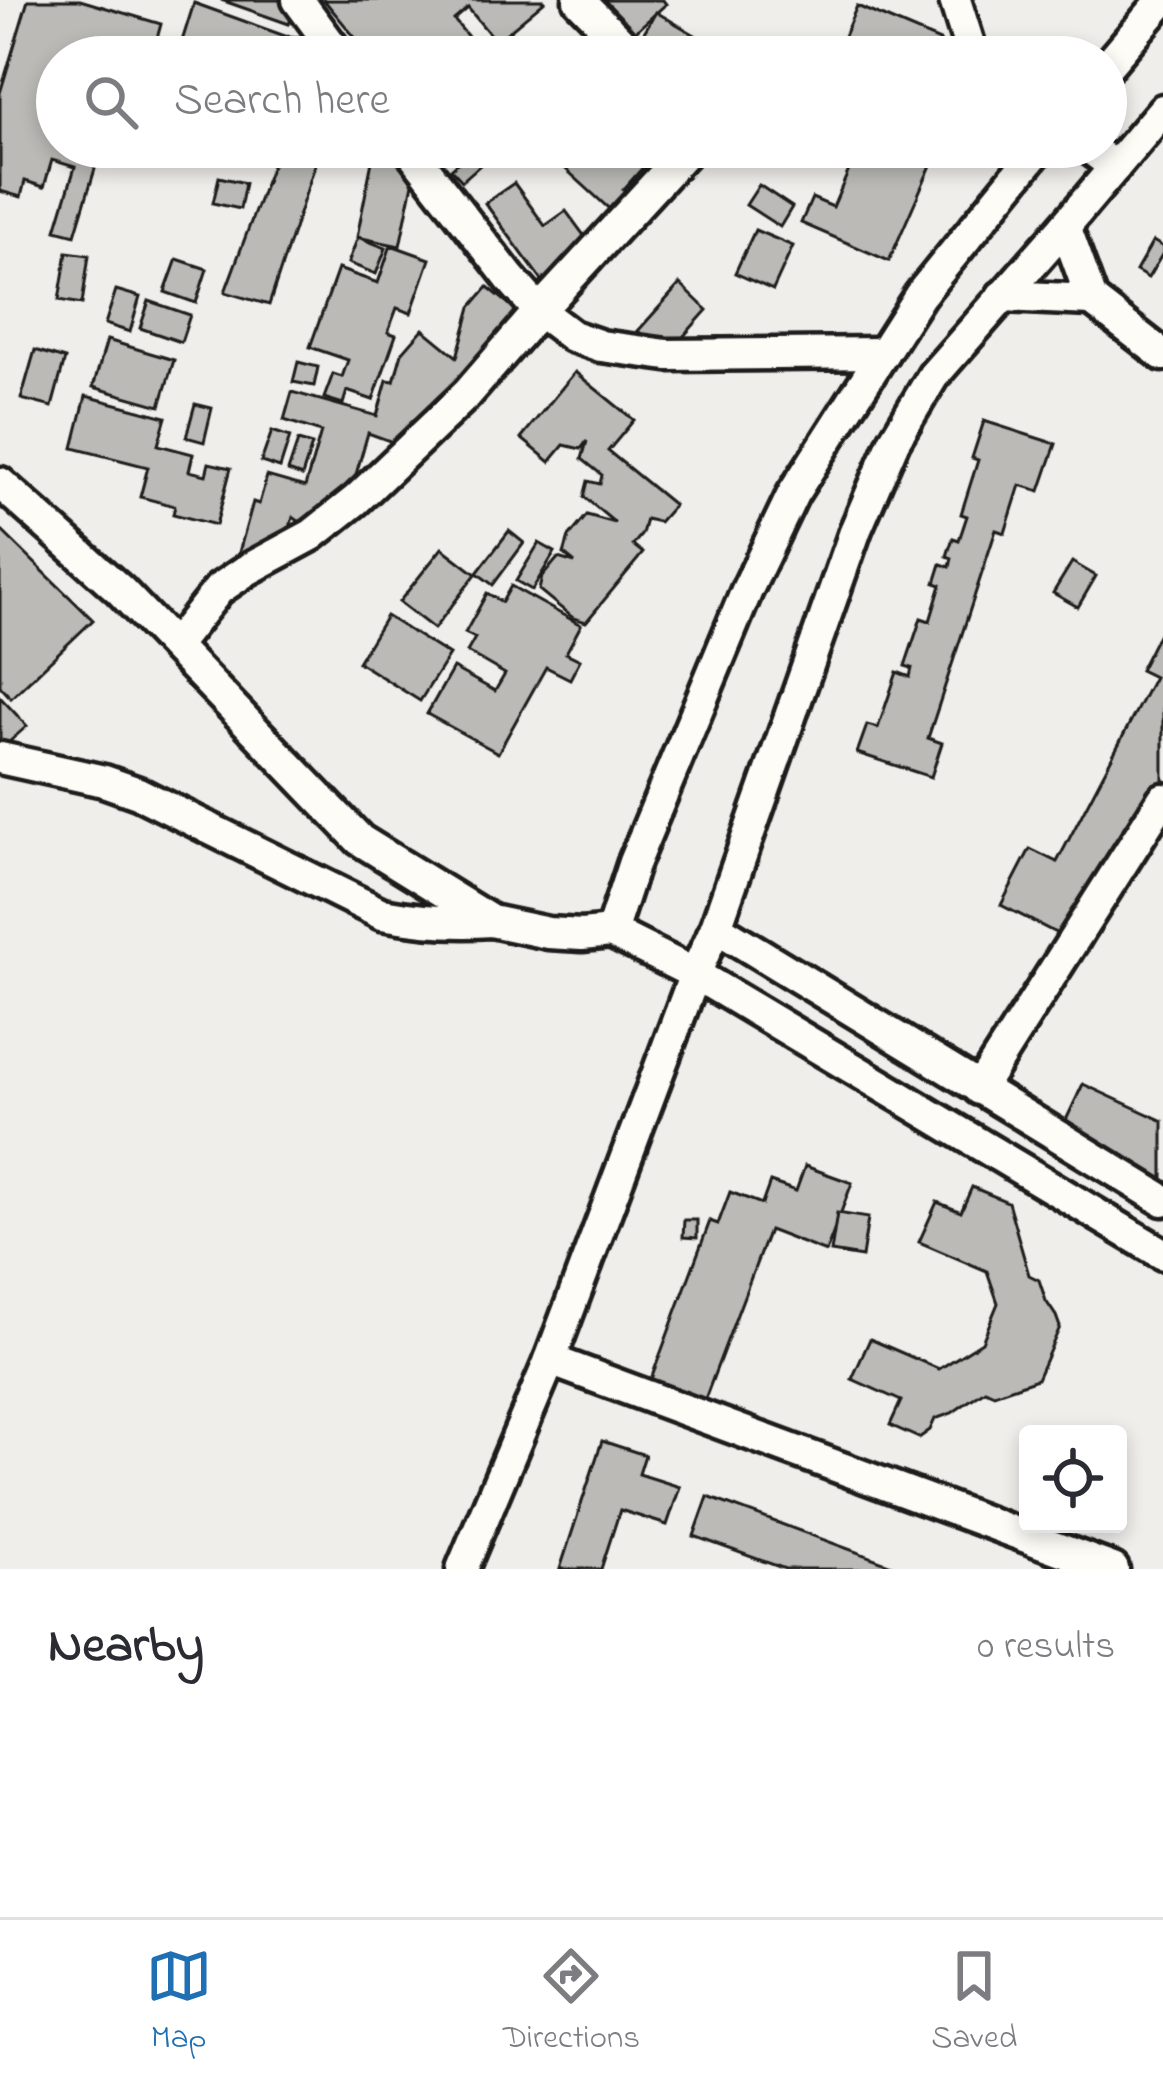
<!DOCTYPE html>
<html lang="en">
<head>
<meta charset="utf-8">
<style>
	body { margin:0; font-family:"Indie Flower",sans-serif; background:#f7f7f7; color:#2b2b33 }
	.controls { position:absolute; right:36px; bottom:36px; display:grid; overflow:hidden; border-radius:12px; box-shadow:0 6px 18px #0003 }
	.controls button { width:108px; height:108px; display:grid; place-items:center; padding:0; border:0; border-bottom:3px solid #e1e1e2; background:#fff; color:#2b2b33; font:60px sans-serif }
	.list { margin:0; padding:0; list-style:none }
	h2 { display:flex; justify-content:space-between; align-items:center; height:156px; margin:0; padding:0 48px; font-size:51px }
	h2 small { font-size:39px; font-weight:400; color:#7c7c81 }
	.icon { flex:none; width:66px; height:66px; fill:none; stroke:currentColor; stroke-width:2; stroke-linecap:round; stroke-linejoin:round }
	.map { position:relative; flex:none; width:1163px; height:1569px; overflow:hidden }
	.search { position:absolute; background:#fff; box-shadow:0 6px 18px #0003; left:36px; right:36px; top:36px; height:132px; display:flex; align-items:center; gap:30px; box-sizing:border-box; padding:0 42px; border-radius:66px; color:#7c7c81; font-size:45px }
	.sheet { height:348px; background:#fff }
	nav { display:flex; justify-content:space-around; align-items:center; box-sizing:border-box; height:168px; border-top:3px solid #e1e1e2; background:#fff; font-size:33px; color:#7c7c81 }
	nav a { display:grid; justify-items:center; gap:6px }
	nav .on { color:#1f6fb2 }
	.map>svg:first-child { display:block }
</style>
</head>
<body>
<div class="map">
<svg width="1163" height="1569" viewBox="0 0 1163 1569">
	<rect width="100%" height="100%" fill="#f0eeea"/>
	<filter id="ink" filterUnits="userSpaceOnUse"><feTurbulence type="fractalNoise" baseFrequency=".00833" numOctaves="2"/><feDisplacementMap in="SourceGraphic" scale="24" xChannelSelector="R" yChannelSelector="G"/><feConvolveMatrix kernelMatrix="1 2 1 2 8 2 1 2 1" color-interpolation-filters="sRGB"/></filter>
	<g filter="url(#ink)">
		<g fill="#bbbab6" stroke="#1c1c1c" stroke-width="3">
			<polygon points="28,0 80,0 161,24 152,57 57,57 57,147 119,147 114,164 98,159 75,235 56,230 75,167 52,160 44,187 25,181 21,197 0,191 0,93"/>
			<polygon points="221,0 298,0 289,24"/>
			<polygon points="324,0 544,0 545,1 496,42 468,8 454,20 479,50 470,57 371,57"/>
			<polygon points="592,0 663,0 666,4 627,39"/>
			<polygon points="194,3 285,36 305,37 308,25 330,57 177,57"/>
			<polygon points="857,6 940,41 933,57 835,57"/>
			<polygon points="656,12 702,39 692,57 684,57 674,51 671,57 648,57 634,49"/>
			<polygon points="559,37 580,57 540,57"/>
			<polygon points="248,147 321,147 269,305 225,292 275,157"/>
			<polygon points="475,147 492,147 496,151 462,181 451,169"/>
			<polygon points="572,147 661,147 623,190 631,198 616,215 558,162"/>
			<polygon points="859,147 939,147 889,261 801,223 812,198 833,207"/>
			<polygon points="374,151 418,159 400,246 357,237"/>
			<polygon points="219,177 245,183 240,209 213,203"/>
			<polygon points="514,183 545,226 566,211 597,253 548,289 485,203"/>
			<polygon points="759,185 792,207 780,227 746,205"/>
			<polygon points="755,230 793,246 773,290 735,273"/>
			<polygon points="358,237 386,248 376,274 348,263"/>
			<polygon points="1153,241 1163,247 1163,253 1148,278 1136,271"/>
			<polygon points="391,245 430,259 411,313 397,308 388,332 396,335 373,400 347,391 343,404 324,398 333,374 342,377 348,360 310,347 338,269 378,283"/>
			<polygon points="67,252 89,255 82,304 59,300"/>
			<polygon points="177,259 207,269 196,303 165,292"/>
			<polygon points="680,284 707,310 666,356 638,331"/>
			<polygon points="488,287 531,322 420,452 368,433 339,533 300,522 293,517 279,567 238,556 253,502 259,504 267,476 305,487 321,432 284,420 292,392 377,416 387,380 394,381 402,353 423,329 457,357 471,307"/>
			<polygon points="116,290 140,297 130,332 105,324"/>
			<polygon points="149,301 190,315 181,342 140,328"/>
			<polygon points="107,340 174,360 160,406 93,387"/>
			<polygon points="35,350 65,359 52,407 21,399"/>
			<polygon points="298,362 318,367 314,386 293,382"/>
			<polygon points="575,372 634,420 608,451 674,505 659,522 646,519 642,534 633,545 643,553 586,622 573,618 539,590 542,577 558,558 575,563 564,554 569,537 587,515 615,523 584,497 588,481 600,484 602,475 582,459 587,441 581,449 564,445 550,462 521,438"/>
			<polygon points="86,396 166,417 158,445 193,454 189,471 206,475 209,463 231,468 216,525 173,514 175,506 140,497 148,467 73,448"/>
			<polygon points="195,404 212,408 204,442 186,437"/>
			<polygon points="984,421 1056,444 1040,491 1020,485 1005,533 996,530 928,738 942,743 931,777 857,753 867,725 878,728 897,672 910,677 912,668 905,666 921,618 930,621 941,585 935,583 941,564 950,567 952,558 947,556 953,538 959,540 967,516 961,514 978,460 972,458"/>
			<polygon points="272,431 290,437 280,468 261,462"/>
			<polygon points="298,441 312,445 302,476 288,471"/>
			<polygon points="0,529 93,620 11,698 0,686"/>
			<polygon points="509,531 524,543 493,585 477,573"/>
			<polygon points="539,543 555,552 532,590 516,581"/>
			<polygon points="442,548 476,574 434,629 399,602"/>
			<polygon points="1072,562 1096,576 1078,607 1053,593"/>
			<polygon points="511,586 581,625 566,653 580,660 570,679 546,667 498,753 427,714 453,668 495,691 505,674 467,652 475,638 465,633 487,593 502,602"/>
			<polygon points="386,616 449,655 420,701 358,662"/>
			<polygon points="1163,625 1163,808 1089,950 1001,905 1030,849 1057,862 1154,677 1140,670"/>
			<polygon points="0,697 27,726 0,750"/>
			<polygon points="1083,1084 1163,1121 1163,1184 1058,1137"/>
			<polygon points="805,1166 852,1183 826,1252 769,1230 705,1399 651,1379 710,1221 718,1224 730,1192 762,1204 770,1182 796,1191"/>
			<polygon points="972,1187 1008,1202 1029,1275 1039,1280 1046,1301 1056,1316 1060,1327 1037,1379 994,1394 985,1390 952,1413 935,1419 930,1430 919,1438 890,1425 901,1401 852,1379 870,1339 939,1369 982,1342 998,1303 987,1271 919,1242 937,1202 961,1212"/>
			<polygon points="837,1213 868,1218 862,1257 831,1252"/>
			<polygon points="684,1220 697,1220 697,1238 683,1237"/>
			<polygon points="602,1441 645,1455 639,1474 680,1487 667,1525 620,1510 601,1569 560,1569"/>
			<polygon points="708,1497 892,1565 890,1569 785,1569 694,1536"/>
		</g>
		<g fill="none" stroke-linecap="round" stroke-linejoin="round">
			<g stroke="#1c1c1c" stroke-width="39">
				<g id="minor">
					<polyline points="298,0 340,57"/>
					<polyline points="579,0 635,57"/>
					<polyline points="955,0 973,57"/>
					<polyline points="1106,67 1163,0"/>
					<polyline points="408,147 510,278 539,311 572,336 601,346 667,355 883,353"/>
					<polyline points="1040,147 920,295 793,494 747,590 634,862 611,932 695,974 1163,1254"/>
					<polyline points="1088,147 1115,167"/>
					<polyline points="1065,226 1092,300 1163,355"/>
					<polyline points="1002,296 1092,300"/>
					<polyline points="0,483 120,590 360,840 491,921 548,933 582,935 611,932"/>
					<polyline points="174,646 219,589 247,570 312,535 356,500 468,393 539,311 690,147"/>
					<path d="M0,758L104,781L138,793L382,914C420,921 453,924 491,921"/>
					<polyline points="716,927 1163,1200"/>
					<polyline points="979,1089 1163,799"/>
					<polyline points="550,1360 1113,1569"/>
					<polyline points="462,1569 550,1360 695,974 716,927 856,529 894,441 933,376 1065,226 1163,110"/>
				</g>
			</g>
			<use href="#minor" stroke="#fdfcf7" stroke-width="30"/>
		</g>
	</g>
</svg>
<div class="controls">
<button><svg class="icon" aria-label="locate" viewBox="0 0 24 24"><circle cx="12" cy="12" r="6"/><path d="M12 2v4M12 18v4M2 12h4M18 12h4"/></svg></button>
</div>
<div class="search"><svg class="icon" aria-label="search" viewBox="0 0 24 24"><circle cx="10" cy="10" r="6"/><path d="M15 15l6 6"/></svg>Search here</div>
</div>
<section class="sheet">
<h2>Nearby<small>0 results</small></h2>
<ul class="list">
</ul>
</section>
<nav>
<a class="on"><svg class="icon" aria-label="map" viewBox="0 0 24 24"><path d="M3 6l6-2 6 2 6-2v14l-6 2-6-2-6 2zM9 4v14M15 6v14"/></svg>Map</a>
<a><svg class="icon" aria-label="directions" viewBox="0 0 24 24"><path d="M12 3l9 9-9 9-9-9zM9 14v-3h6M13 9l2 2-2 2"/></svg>Directions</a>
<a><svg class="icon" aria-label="saved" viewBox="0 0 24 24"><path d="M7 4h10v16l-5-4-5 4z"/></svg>Saved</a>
</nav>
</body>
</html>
